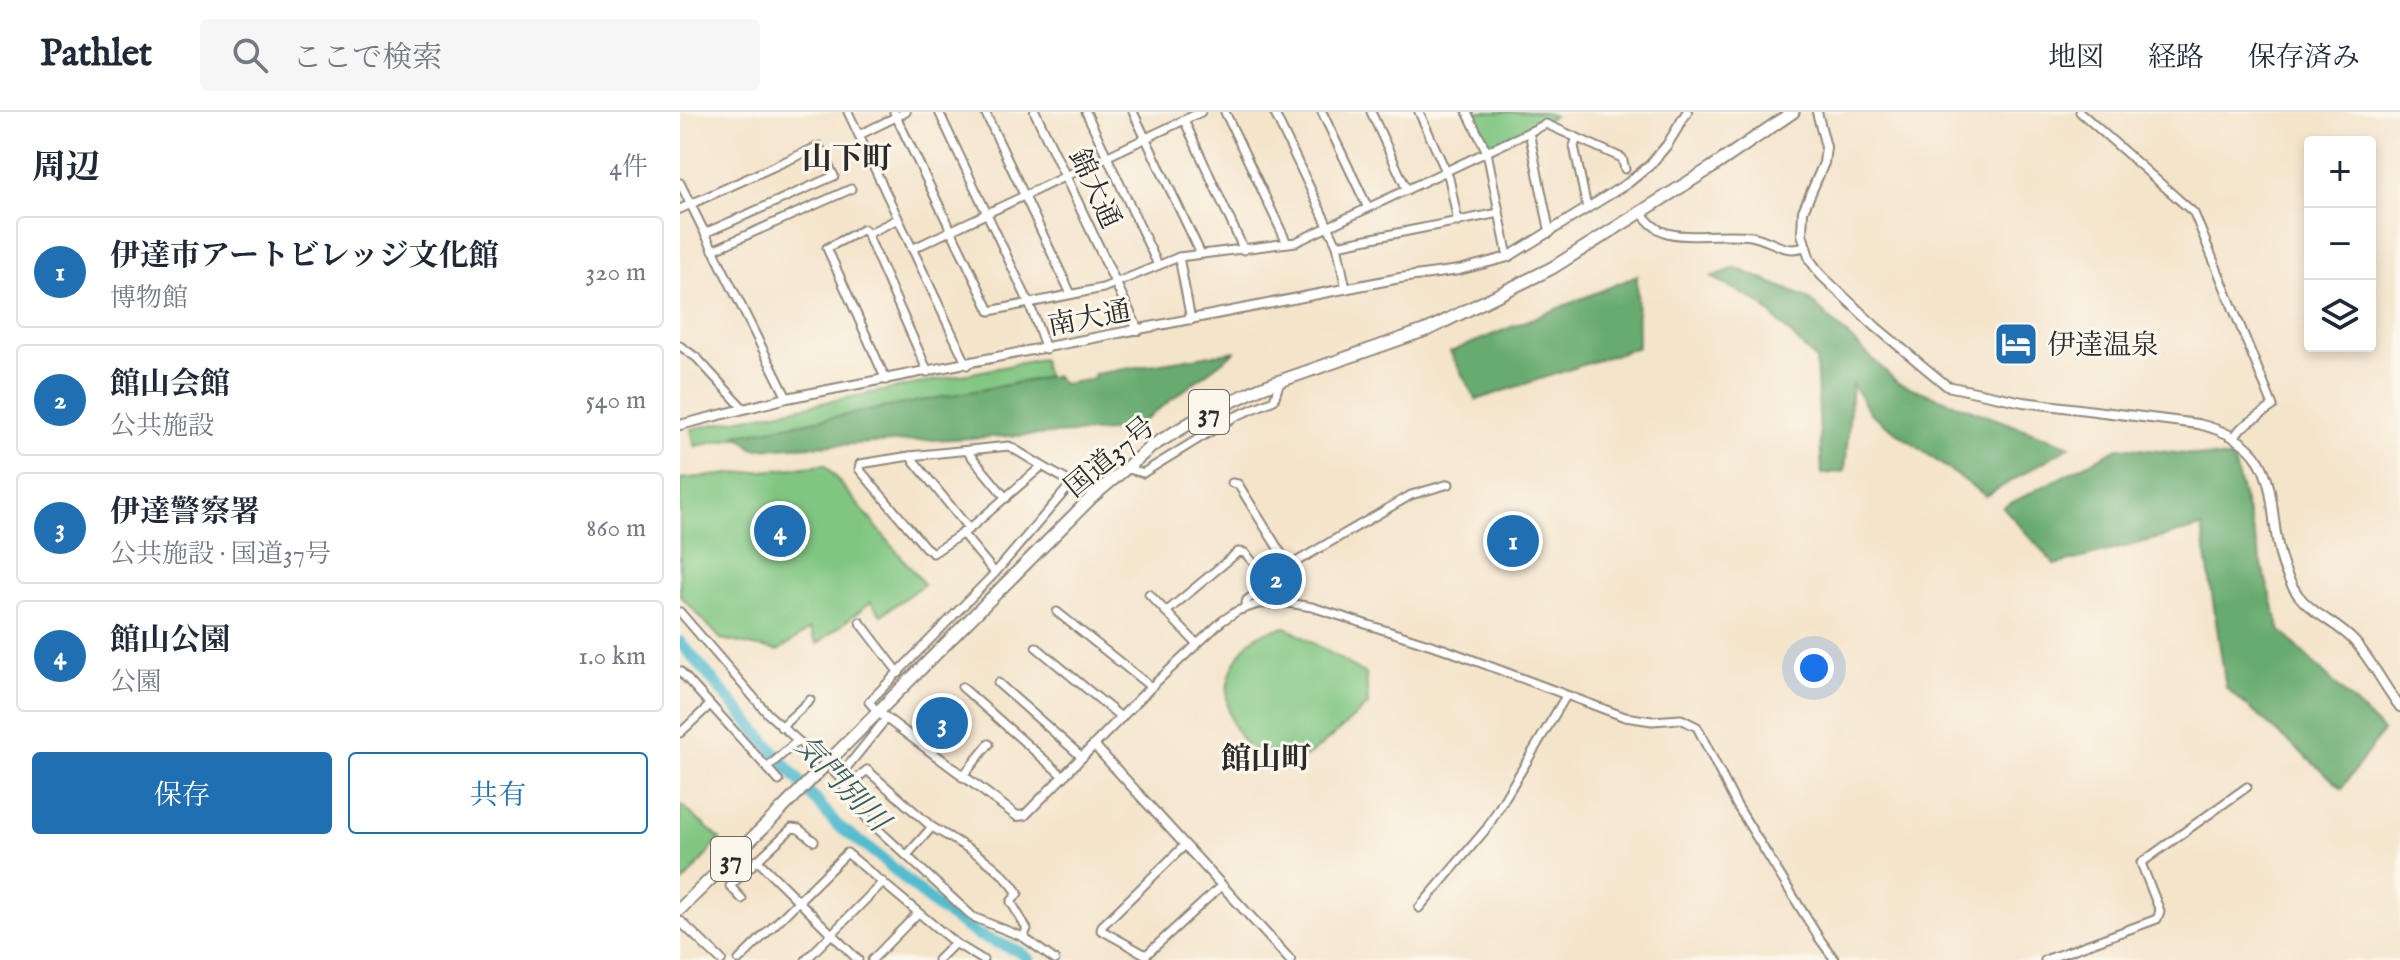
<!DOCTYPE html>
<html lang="ja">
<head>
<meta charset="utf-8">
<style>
	body { margin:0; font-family:"IM FELL English","Noto Serif JP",serif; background:#f6f6f7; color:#1f2937 }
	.controls { position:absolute; right:24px; top:24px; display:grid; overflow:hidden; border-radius:8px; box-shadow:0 4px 12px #0003 }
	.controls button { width:72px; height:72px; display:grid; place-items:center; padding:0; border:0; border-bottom:2px solid #e0e1e3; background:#fff; color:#1f2937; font:40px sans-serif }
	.you { position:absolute; left:1134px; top:556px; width:28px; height:28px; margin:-20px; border:6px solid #fff; border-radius:50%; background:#1a73e8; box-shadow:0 0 0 12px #1a73e833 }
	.badge { display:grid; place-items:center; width:52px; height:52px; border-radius:50%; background:#1f6fb2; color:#fff; font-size:26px; font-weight:700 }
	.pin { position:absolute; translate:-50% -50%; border:4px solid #fff; box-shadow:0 2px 8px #0006 }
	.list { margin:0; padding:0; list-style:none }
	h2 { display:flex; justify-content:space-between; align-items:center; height:104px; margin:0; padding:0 32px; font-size:34px }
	h2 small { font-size:26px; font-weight:400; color:#747a83 }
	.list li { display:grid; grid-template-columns:52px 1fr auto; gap:24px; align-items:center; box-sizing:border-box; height:112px; margin:0 16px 16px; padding:0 16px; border:2px solid #e0e1e3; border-radius:8px }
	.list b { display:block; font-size:30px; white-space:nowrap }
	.list p { margin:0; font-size:26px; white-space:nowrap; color:#747a83 }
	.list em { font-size:26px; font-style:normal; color:#747a83 }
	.actions { display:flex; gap:16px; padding:24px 32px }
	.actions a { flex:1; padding:18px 0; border:2px solid #1f6fb2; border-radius:8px; text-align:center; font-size:28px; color:#1f6fb2 }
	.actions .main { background:#1f6fb2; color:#fff }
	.icon { flex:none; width:44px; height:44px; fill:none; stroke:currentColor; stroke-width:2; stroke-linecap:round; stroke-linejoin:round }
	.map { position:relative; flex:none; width:1720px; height:848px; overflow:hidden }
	header { display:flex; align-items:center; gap:48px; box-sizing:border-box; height:112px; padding:0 40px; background:#fff; border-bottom:2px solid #e0e1e3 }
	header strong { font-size:38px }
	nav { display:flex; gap:44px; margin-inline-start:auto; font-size:28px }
	.search { width:560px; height:72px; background:#f6f6f7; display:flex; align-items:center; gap:20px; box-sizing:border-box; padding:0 28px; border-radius:8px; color:#747a83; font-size:30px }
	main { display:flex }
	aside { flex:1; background:#fff }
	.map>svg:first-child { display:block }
</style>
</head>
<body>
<header>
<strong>Pathlet</strong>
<div class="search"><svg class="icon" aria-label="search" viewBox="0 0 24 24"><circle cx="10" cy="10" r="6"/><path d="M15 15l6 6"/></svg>ここで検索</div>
<nav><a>地図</a><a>経路</a><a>保存済み</a></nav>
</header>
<main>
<aside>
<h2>周辺<small>4件</small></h2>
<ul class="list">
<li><span class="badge">1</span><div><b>伊達市アートビレッジ文化館</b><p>博物館</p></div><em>320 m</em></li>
<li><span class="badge">2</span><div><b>館山会館</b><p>公共施設</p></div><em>540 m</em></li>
<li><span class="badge">3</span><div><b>伊達警察署</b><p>公共施設 · 国道37号</p></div><em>860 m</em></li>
<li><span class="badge">4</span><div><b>館山公園</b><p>公園</p></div><em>1.0 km</em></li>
</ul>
<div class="actions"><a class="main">保存</a><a>共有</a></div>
</aside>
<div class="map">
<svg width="1720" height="848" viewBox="0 0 1720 848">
	<rect width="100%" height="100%" fill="#fbf7ec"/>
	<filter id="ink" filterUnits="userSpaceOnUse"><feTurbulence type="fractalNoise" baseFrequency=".0125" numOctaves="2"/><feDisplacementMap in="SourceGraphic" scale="16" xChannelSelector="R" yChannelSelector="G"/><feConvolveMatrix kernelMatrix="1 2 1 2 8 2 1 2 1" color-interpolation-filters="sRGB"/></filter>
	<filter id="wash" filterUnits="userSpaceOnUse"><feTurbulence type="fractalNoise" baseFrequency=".006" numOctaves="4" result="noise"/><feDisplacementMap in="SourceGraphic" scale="32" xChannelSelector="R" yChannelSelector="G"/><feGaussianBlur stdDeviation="1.8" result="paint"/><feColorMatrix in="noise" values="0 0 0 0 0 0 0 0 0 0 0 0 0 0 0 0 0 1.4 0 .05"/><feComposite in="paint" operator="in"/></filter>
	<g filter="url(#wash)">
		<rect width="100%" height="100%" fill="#f4e4ca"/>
		<g fill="#80c681" stroke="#567856" stroke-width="2">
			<polygon points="794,0 864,0 874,4 810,33"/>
			<polygon points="362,247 367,265 15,334 11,317"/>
			<polygon points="145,353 244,472 201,503 191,490 137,532 130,517 98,539 41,527 0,483 0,367"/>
			<path d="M606,515L686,562L688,593C672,606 632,645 615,650C604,653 596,649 586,645C550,629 538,587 554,553C560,542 566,531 577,524C585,519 596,517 606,515Z"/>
			<polygon points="0,692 40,727 0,774"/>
		</g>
		<g fill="#68ab6f" stroke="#4a6b4d" stroke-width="2">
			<polygon points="1056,156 1128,186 1218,271 1390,334 1306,384 1191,302 1172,272 1165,359 1142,362 1136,248 1081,192 1031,165"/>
			<polygon points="957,164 958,235 796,288 770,240"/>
			<polygon points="556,239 451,318 74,337 57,323 375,264 383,272 414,267 414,262"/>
			<polygon points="1440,335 1553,347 1600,518 1703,619 1662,676 1546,576 1522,415 1375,453 1323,395"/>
		</g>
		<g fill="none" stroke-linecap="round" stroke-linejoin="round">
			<polyline stroke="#53bccf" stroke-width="12" points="0,530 157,713 199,744 255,793 298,823 340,840 349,848"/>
		</g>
	</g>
	<g filter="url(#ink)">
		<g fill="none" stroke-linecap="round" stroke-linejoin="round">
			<g stroke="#90887a" stroke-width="11">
				<g id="minor">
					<polyline points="168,0 287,253"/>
					<polyline points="214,0 310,199 423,176 499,145 616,130 866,12 942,46 945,57"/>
					<polyline points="259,0 349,191 366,237"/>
					<polyline points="305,0 391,182"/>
					<polyline points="406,0 478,153"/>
					<polyline points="453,0 521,142"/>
					<polyline points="545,0 607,131"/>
					<polyline points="594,0 657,133 666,177"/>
					<polyline points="642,0 688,96"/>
					<polyline points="691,0 727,78"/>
					<polyline points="739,0 769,66 778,110"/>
					<polyline points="787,0 807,40 828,145"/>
					<polyline points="1400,0 1514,101 1593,294 1561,316 1554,325"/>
					<polyline points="504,8 564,138"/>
					<polyline points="849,20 870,121"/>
					<polyline points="179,23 226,0"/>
					<polyline points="897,26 894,34 907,96"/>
					<polyline points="0,71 107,286"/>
					<polyline points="0,97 139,34 154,64 25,121"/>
					<path d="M961,100C967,109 974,116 984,120C1006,128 1046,120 1071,124C1092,128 1104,142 1124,135"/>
					<polyline points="187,122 248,260"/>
					<polyline points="657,133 819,101"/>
					<polyline points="232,137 521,0"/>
					<polyline points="33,138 171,77"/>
					<polyline points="499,145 511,208"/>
					<polyline points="0,234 17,246 63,296"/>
					<polyline points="206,268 147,136 184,117 187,122 218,107"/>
					<polygon points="329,334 362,354 289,417 253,441 245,435 179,357 180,352 230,344"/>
					<polyline points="287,339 326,386"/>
					<polyline points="230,344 289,417"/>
					<polyline points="445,356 463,361 554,305 594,288 600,269"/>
					<polyline points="552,371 558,372 609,454 608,491"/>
					<polyline points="609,454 731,383 769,372"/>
					<polyline points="315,461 392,371 362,354"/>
					<polyline points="469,482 517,532"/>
					<polyline points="564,496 567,488 586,474 588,456 594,455"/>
					<polyline points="0,500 88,602 159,665"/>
					<polyline points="377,500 471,575 542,509 557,499 578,492 608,491 632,495 764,537 945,605 972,609 1001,607 1017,615 1056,692 1139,826 1155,848"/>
					<polyline points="486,500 558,440 565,441 572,449"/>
					<polyline points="180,510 219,561"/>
					<polyline points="356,535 442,606"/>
					<polyline points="0,559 99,669"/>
					<polyline points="318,571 402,645"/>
					<polyline points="282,575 384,665"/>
					<polyline points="198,600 189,590 315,461 282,421"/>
					<polyline points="205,608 159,665 175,692 189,709 293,805 343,825 375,848"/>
					<polyline points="101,615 130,588"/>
					<polyline points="0,621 30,593"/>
					<polyline points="87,656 117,629"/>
					<polyline points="282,665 309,632"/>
					<polyline points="165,677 187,658 252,715 228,742"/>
					<path d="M252,715C283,733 318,751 338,781L331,790L347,817L343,825"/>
					<polyline points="504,734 422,814 421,818 466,843 541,774"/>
					<polyline points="77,748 178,848"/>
					<polyline points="62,787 50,774 112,716 119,717 134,729"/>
					<polyline points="739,796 807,716 886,584"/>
					<polyline points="59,848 167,741 275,831 303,848"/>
					<polyline points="126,848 203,770"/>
					<polyline points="192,848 238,801"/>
					<polyline points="258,848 275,831"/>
					<polyline points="1365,848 1477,807 1480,799 1461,751 1567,675"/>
				</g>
			</g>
			<g stroke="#90887a" stroke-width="12">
				<g id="tertiary">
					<polyline points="355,0 458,218"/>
					<path d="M1137,0L1146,35L1144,51L1123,99L1122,122L1130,148L1141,163L1196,215L1267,274L1343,290L1518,312C1625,337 1571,417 1618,483C1633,503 1658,511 1675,530C1692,549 1704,574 1720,595"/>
					<polyline points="0,313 107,286 720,166 779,158 828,145 948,71 970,53 987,33 1007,0"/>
					<polyline points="198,600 337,704 345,703 471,575"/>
					<polyline points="414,633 610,848"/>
					<polyline points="0,809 41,848"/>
				</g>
			</g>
			<g stroke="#90887a" stroke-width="15">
				<g id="trunk">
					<polyline points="149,649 412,385 472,334 525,302 580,276 749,217 872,156 1031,56 1113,0"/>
					<polyline points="0,797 102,697"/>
				</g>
			</g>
			<use href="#minor" stroke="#fff" stroke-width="7"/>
			<use href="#tertiary" stroke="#fff" stroke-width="8"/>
			<use href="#trunk" stroke="#fff" stroke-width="11"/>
			<g stroke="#90887a" stroke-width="15" stroke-linecap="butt">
				<polyline id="trunk-bridge" points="102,697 149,649"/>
			</g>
			<use href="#trunk-bridge" stroke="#fff" stroke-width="11"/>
		</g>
	</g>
	<defs>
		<g id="hotel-square" transform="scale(2.3)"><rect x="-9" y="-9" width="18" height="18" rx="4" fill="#1f6fb2" stroke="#fbf7ec"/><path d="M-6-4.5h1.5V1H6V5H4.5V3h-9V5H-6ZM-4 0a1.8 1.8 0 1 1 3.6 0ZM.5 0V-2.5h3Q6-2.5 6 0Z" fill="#fff"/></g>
	</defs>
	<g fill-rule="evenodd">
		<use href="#hotel-square" x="1336" y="232"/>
	</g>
	<g text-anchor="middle" stroke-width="6" stroke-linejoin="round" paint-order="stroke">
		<g fill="#fbf7ec" stroke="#696865" stroke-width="2">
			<rect x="509" y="278" width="40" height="44" rx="6"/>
			<rect x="31" y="725" width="40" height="44" rx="6"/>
		</g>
		<g font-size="26" font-weight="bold" fill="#2b2b2b">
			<text x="529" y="309">37</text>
			<text x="51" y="756">37</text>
		</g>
		<g font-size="28" fill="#2b2b2b" stroke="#fbf7ec">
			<text transform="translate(416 76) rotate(65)" y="10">錦大通</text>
			<text transform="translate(409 205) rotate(-11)" y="10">南大通</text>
			<text transform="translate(429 344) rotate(-40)" y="10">国道37号</text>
		</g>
		<g font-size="28" fill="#2b2b2b" stroke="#fbf7ec" text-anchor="start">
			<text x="1367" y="242">伊達温泉</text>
		</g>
		<g font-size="30" font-weight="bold" fill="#2b2b2b" stroke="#fbf7ec">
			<text x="167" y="56">山下町</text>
			<text x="586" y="656">館山町</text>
		</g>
		<g font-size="30" font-style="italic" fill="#395e64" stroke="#fbf7ec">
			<text transform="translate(162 671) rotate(46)" y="10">気門別川</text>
		</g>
	</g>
</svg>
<div class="controls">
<button>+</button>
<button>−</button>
<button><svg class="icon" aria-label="layers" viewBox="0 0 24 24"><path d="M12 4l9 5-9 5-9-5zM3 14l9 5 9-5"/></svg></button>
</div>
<div class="you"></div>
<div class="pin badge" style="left:833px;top:429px">1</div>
<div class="pin badge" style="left:596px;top:467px">2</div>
<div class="pin badge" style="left:262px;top:611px">3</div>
<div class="pin badge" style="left:100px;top:419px">4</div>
</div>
</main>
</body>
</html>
